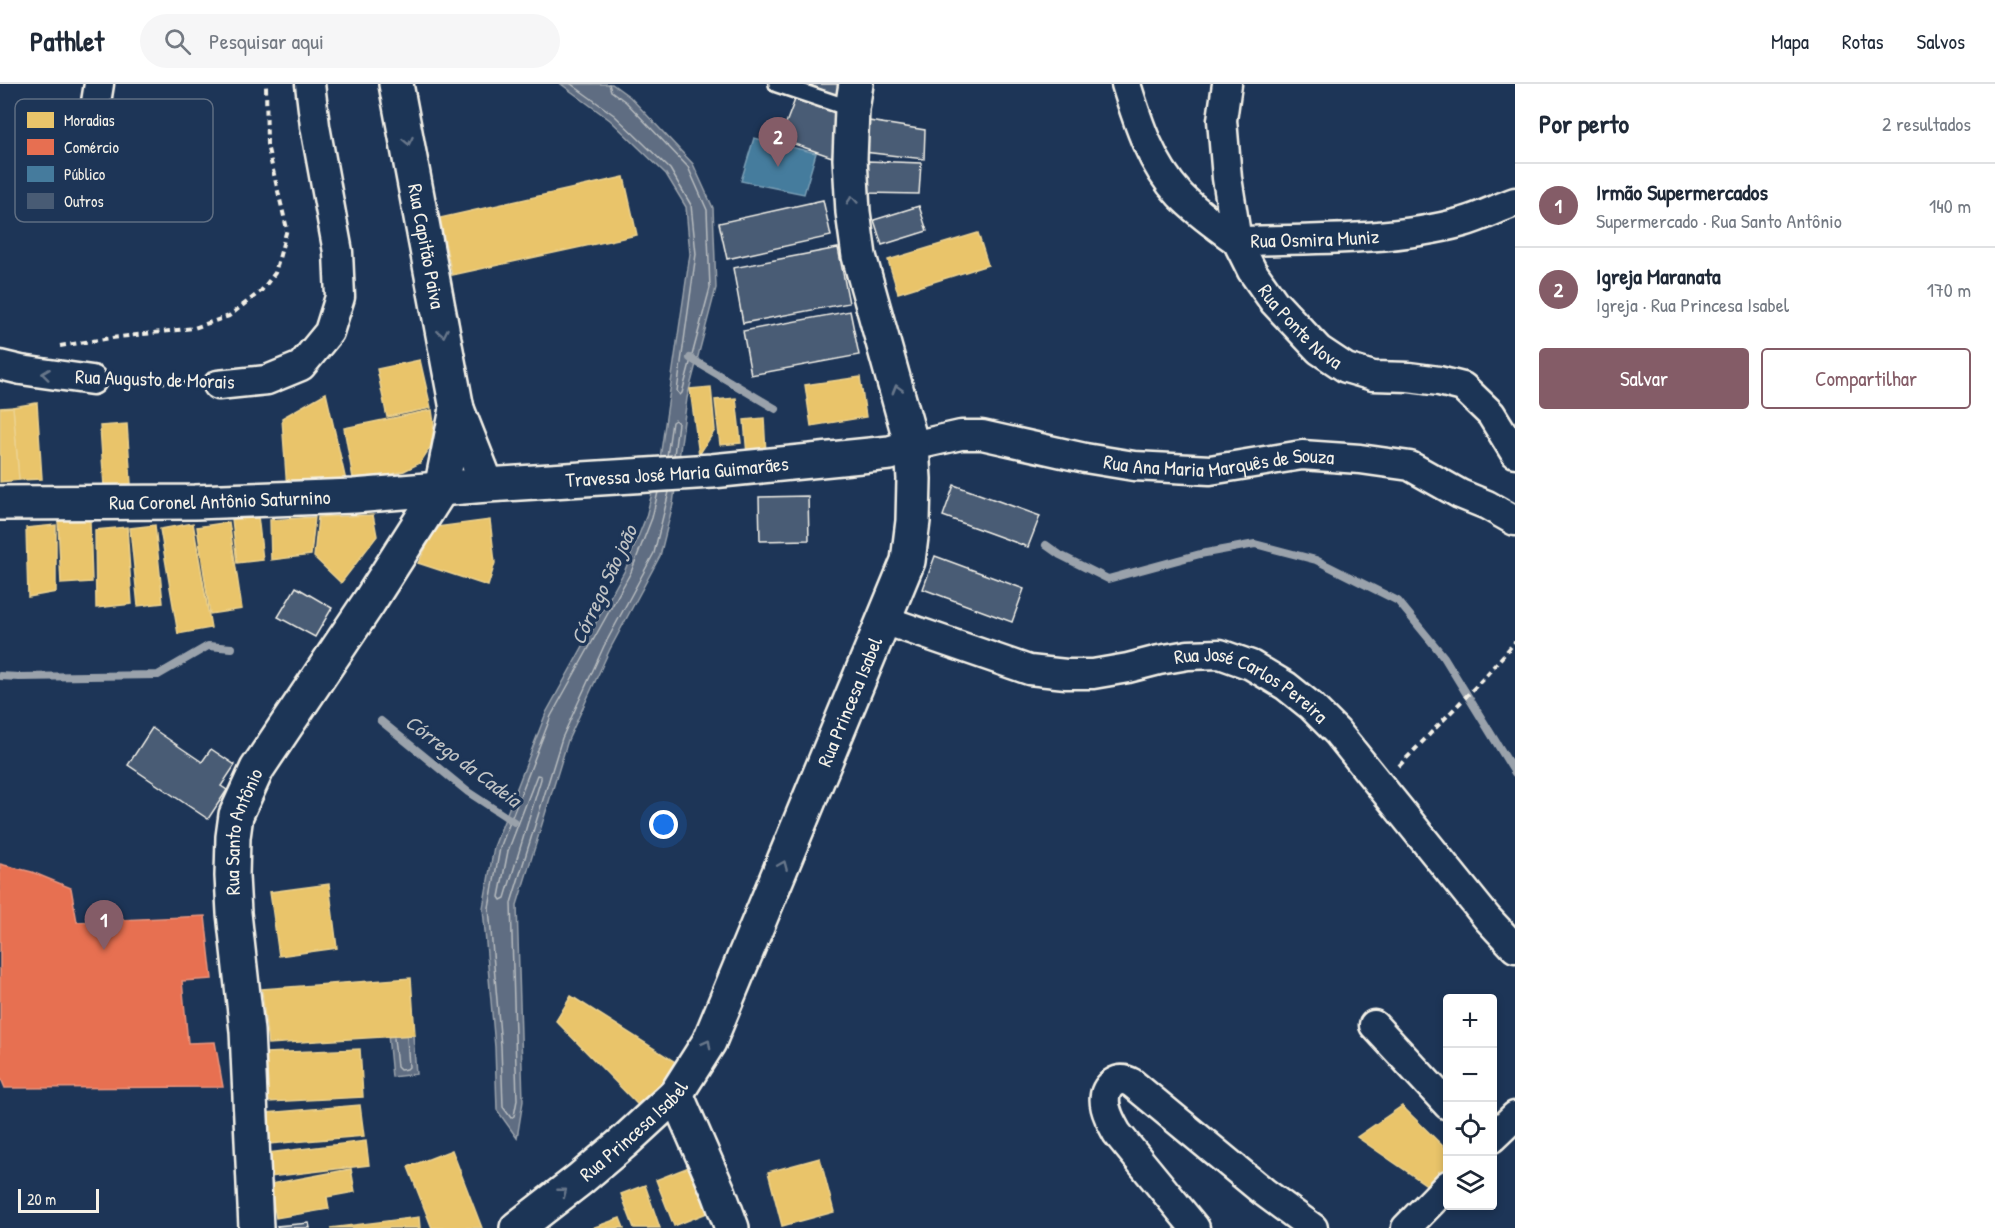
<!DOCTYPE html>
<html lang="pt">
<head>
<meta charset="utf-8">
<style>
  :root { --surface:#fff; --page:#f6f6f7; --text:#1f2937; --muted:#747a83; --line:#e0e1e3; --accent:#845c67 }
  body { margin:0; font-family:"Patrick Hand",sans-serif; background:var(--page); color:var(--text) }
  .controls { position:absolute; right:18px; bottom:18px; display:grid; overflow:hidden; border-radius:6px; box-shadow:0 3px 9px #0003 }
  .controls button { width:54px; height:54px; display:grid; place-items:center; padding:0; border:0; border-bottom:2px solid var(--line); background:var(--surface); color:var(--text); font:30px sans-serif }
  .scale { position:absolute; left:18px; bottom:15px; width:81px; box-sizing:border-box; padding-left:6px; border:3px solid #f4f1e8; border-top:0; font-size:16px; line-height:21px; white-space:nowrap; color:#f4f1e8; -webkit-text-stroke:4px #1d3557; paint-order:stroke }
  .you { position:absolute; left:664px; top:741px; width:21px; height:21px; margin:-15px; border:4px solid #fff; border-radius:50%; background:#1a73e8; box-shadow:0 0 0 9px #1a73e833 }
  .badge { display:grid; place-items:center; width:39px; height:39px; border-radius:50%; background:var(--accent); color:#fff; font-size:20px; font-weight:700 }
  .pin { position:absolute; translate:-50% -50px; filter:drop-shadow(0 2px 3px #0008) }
  .pin::after { content:''; position:absolute; top:32px; width:21px; height:18px; background:inherit; clip-path:polygon(0 0,100% 0,50% 100%) }
  .list { margin:0; padding:0; list-style:none }
  h2 { display:flex; justify-content:space-between; align-items:center; height:78px; margin:0; padding:0 24px; font-size:26px }
  h2 small { font-size:20px; font-weight:400; color:var(--muted) }
  .list li { display:grid; grid-template-columns:39px 1fr auto; gap:18px; align-items:center; box-sizing:border-box; height:84px; padding:0 24px; border-top:2px solid var(--line) }
  .list b { display:block; font-size:22px; white-space:nowrap }
  .list p { margin:0; font-size:20px; white-space:nowrap; color:var(--muted) }
  .list em { font-size:20px; font-style:normal; color:var(--muted) }
  .actions { display:flex; gap:12px; padding:18px 24px }
  .actions a { flex:1; padding:14px 0; border:2px solid var(--accent); border-radius:6px; text-align:center; font-size:21px; color:var(--accent) }
  .actions .main { background:var(--accent); color:#fff }
  .icon { flex:none; width:33px; height:33px; fill:none; stroke:currentColor; stroke-width:2; stroke-linecap:round; stroke-linejoin:round }
  .map { position:relative; flex:none; width:1515px; height:1144px; overflow:hidden }
  header { display:flex; align-items:center; gap:36px; box-sizing:border-box; height:84px; padding:0 30px; background:var(--surface); border-bottom:2px solid var(--line) }
  header strong { font-size:28px }
  nav { display:flex; gap:33px; margin-inline-start:auto; font-size:21px }
  .search { width:420px; height:54px; background:var(--page); display:flex; align-items:center; gap:15px; box-sizing:border-box; padding:0 21px; border-radius:33px; color:var(--muted); font-size:22px }
  main { display:flex }
  aside { flex:1; background:var(--surface) }
  .map>svg:first-child { display:block }
  .water { fill:#5e6d82; stroke:#9aa2ab; stroke-width:1.5 }
  .homes { fill:#e9c46a; stroke:#ecd290; stroke-width:1.5 }
  .shops { fill:#e76f51; stroke:#eb967e; stroke-width:1.5 }
  .public { fill:#457b9d; stroke:#7a9eb4; stroke-width:1.5 }
  .lines { fill:none; stroke-linecap:round; stroke-linejoin:round }
  .shore { stroke:#b8bcbf; stroke-width:1.5 }
  .stream { stroke:#9aa2ab; stroke-width:8 }
  .building { fill:#485b74; stroke:#f4f1e8; stroke-width:1.5 }
  .service-casing { stroke:#f4f1e8; stroke-width:20 }
  .minor-casing { stroke:#f4f1e8; stroke-width:33 }
  .tertiary-casing { stroke:#f4f1e8; stroke-width:38 }
  .secondary-casing { stroke:#f4f1e8; stroke-width:38 }
  .path { stroke:#f4f1e8; stroke-width:4; stroke-dasharray:6 4.5; stroke-linecap:butt }
  .service { stroke:#1d3557; stroke-width:15 }
  .minor { stroke:#1d3557; stroke-width:28 }
  .tertiary { stroke:#1d3557; stroke-width:33 }
  .secondary { stroke:#1d3557; stroke-width:33 }
  .oneway { stroke:#68778a }
  .labels { text-anchor:middle; stroke-width:6; stroke-linejoin:round; paint-order:stroke }
  .street-label { font-size:20px; fill:#f4f1e8; stroke:#1d3557 }
  .water-label { font-size:21px; font-style:italic; fill:#c0c3c4; stroke:#1d3557 }
  .key { fill:#1d3557; stroke:#5e6d82; stroke-width:1.5 }
  .key-label { font-size:16px; fill:#f4f1e8 }
</style>
</head>
<body>
<header>
<strong>Pathlet</strong>
<div class="search"><svg class="icon" aria-label="search" viewBox="0 0 24 24"><circle cx="10" cy="10" r="6"/><path d="M15 15l6 6"/></svg>Pesquisar aqui</div>
<nav><a>Mapa</a><a>Rotas</a><a>Salvos</a></nav>
</header>
<main>
<div class="map">
<svg width="1515" height="1144" viewBox="0 0 1515 1144">
  <rect width="100%" height="100%" fill="#1d3557"/>
  <filter id="ink" filterUnits="userSpaceOnUse"><feTurbulence type="fractalNoise" baseFrequency=".0167" numOctaves="2"/><feDisplacementMap in="SourceGraphic" scale="12" xChannelSelector="R" yChannelSelector="G"/><feConvolveMatrix kernelMatrix="1 2 1 2 8 2 1 2 1" color-interpolation-filters="sRGB"/></filter>
  <g filter="url(#ink)">
    <g class="water">
      <path d="M 561,0 L 612,0 L 630,13 L 693,80 L 713,124 L 716,204 L 687,314 L 673,420 L 660,472 L 610,565 L 568,656 L 517,821 L 523,1017 L 517,1054 L 497,1026 L 495,963 L 483,824 L 494,763 L 546,629 L 625,486 L 646,433 L 659,381 L 690,170 L 686,123 L 666,90 L 610,36 Z"/>
      <path d="M 412,938 L 416,990 L 392,993 L 387,940 Z"/>
    </g>
    <g class="homes">
      <path d="M 624,93 L 637,151 L 452,191 L 440,134 Z"/>
      <path d="M 978,149 L 988,181 L 898,209 L 888,176 Z"/>
      <path d="M 420,276 L 431,324 L 387,333 L 377,285 Z"/>
      <path d="M 860,293 L 866,333 L 811,342 L 805,301 Z"/>
      <path d="M 711,303 L 715,346 L 699,371 L 690,305 Z"/>
      <path d="M 326,309 L 346,397 L 287,406 L 282,334 Z"/>
      <path d="M 736,314 L 741,359 L 720,361 L 715,316 Z"/>
      <path d="M 37,319 L 42,395 L 19,396 L 13,323 Z"/>
      <path d="M 13,323 L 19,396 L 0,398 L 0,324 Z"/>
      <path d="M 432,326 L 434,340 L 431,362 L 420,379 L 404,387 L 389,391 L 353,394 L 344,344 Z"/>
      <path d="M 764,334 L 766,370 L 747,371 L 744,336 Z"/>
      <path d="M 127,340 L 131,400 L 104,402 L 100,342 Z"/>
      <path d="M 373,431 L 377,452 L 341,499 L 314,473 L 318,433 Z"/>
      <path d="M 258,432 L 263,476 L 237,479 L 232,435 Z"/>
      <path d="M 315,433 L 311,471 L 271,476 L 270,436 Z"/>
      <path d="M 90,436 L 92,498 L 61,500 L 58,437 Z"/>
      <path d="M 490,436 L 495,479 L 488,502 L 418,479 L 437,443 Z"/>
      <path d="M 229,438 L 242,525 L 210,530 L 197,443 Z"/>
      <path d="M 193,439 L 211,544 L 178,550 L 160,445 Z"/>
      <path d="M 56,441 L 56,508 L 28,513 L 26,444 Z"/>
      <path d="M 155,441 L 163,519 L 138,522 L 130,444 Z"/>
      <path d="M 127,443 L 132,520 L 96,524 L 95,446 Z"/>
      <path d="M 329,800 L 337,864 L 279,872 L 270,808 Z"/>
      <path d="M 411,894 L 415,951 L 268,960 L 262,905 Z"/>
      <path d="M 571,912 L 680,981 L 665,1008 L 640,1023 L 556,937 Z"/>
      <path d="M 360,965 L 363,1013 L 268,1018 L 265,969 Z"/>
      <path d="M 360,1021 L 364,1052 L 269,1060 L 266,1029 Z"/>
      <path d="M 1402,1022 L 1448,1067 L 1448,1091 L 1434,1106 L 1357,1053 Z"/>
      <path d="M 366,1057 L 369,1081 L 270,1093 L 268,1069 Z"/>
      <path d="M 452,1066 L 482,1144 L 432,1144 L 408,1083 Z"/>
      <path d="M 820,1074 L 834,1128 L 782,1142 L 768,1088 Z"/>
      <path d="M 694,1081 L 712,1127 L 674,1142 L 656,1096 Z"/>
      <path d="M 351,1085 L 355,1108 L 327,1113 L 329,1125 L 276,1134 L 270,1100 Z"/>
      <path d="M 645,1101 L 660,1144 L 634,1144 L 621,1110 Z"/>
      <path d="M 419,1133 L 420,1144 L 330,1144 Z"/>
      <path d="M 620,1134 L 624,1144 L 592,1144 Z"/>
    </g>
    <path class="shops" d="M 0,780 L 32,788 L 71,804 L 77,838 L 205,832 L 212,895 L 182,897 L 188,959 L 215,958 L 223,1003 L 5,1004 L 0,992 Z"/>
    <path class="public" d="M 754,54 L 816,69 L 804,110 L 741,97 Z"/>
    <g class="lines">
      <g class="shore">
        <path d="M 571,0 L 614,31 L 670,85 L 691,121 L 696,170 L 677,307 L 680,311 L 682,309 L 710,204 L 707,126 L 688,83 L 626,18 L 611,7 L 609,0"/>
        <path d="M 667,372 L 672,338 L 675,336 L 678,339 L 674,371"/>
        <path d="M 658,408 L 652,434 L 631,488 L 551,632 L 500,764 L 489,824 L 501,962 L 503,1023 L 511,1034 L 514,1032 L 517,1016 L 511,819 L 562,654 L 604,562 L 654,469 L 669,408"/>
        <path d="M 537,691 L 541,692 L 541,695 L 505,814 L 501,816 L 499,813 L 508,767 Z"/>
        <path d="M 394,954 L 397,983 L 400,986 L 407,985 L 409,983 L 407,953"/>
      </g>
      <g class="stream">
        <path d="M 690,274 L 776,325"/>
        <path d="M 1046,461 L 1060,471 L 1108,495 L 1200,470 L 1255,460 L 1316,476 L 1398,517 L 1444,573 L 1515,689"/>
        <path d="M 0,592 L 19,593 L 158,591 L 208,562 L 232,564"/>
        <path d="M 381,637 L 468,708 L 514,738"/>
      </g>
    </g>
    <g class="building">
      <path d="M 807,0 L 848,0 L 843,14 Z"/>
      <path d="M 796,13 L 841,30 L 832,73 L 780,55 Z"/>
      <path d="M 869,37 L 925,46 L 924,75 L 864,68 Z"/>
      <path d="M 867,77 L 921,79 L 919,110 L 866,109 Z"/>
      <path d="M 823,116 L 831,152 L 727,175 L 719,139 Z"/>
      <path d="M 919,122 L 927,147 L 882,161 L 874,136 Z"/>
      <path d="M 838,164 L 849,219 L 743,239 L 733,184 Z"/>
      <path d="M 850,227 L 859,271 L 751,291 L 743,247 Z"/>
      <path d="M 954,401 L 1040,432 L 1028,463 L 943,432 Z"/>
      <path d="M 808,412 L 809,456 L 760,457 L 759,413 Z"/>
      <path d="M 935,472 L 1024,505 L 1012,538 L 923,505 Z"/>
      <path d="M 296,503 L 332,524 L 315,553 L 278,533 Z"/>
      <path d="M 152,644 L 202,678 L 211,665 L 235,681 L 221,702 L 227,706 L 208,735 L 128,681 Z"/>
      <path d="M 309,1139 L 310,1144 L 278,1144 L 277,1142 Z"/>
    </g>
    <g class="lines">
      <defs>
        <path id="service" d="M 777,0 L 852,25"/>
        <g id="minor">
          <path id="s1" d="M 1126,0 C 1138,39 1151,80 1180,111 C 1196,128 1218,143 1237,157 C 1309,155 1394,157 1463,138 C 1481,133 1498,124 1515,118"/>
          <path id="s2" d="M 1227,0 L 1222,36 L 1227,94 L 1237,157 L 1252,187 L 1274,218 L 1319,266 L 1346,284 L 1373,292 L 1409,293 L 1439,297 L 1463,303 L 1491,330 L 1515,369"/>
          <path d="M 87,73 L 99,0"/>
          <path d="M 0,281 L 21,286 L 92,296"/>
          <path d="M 218,301 L 267,296 L 301,282 L 329,248 L 340,213 L 338,168 L 315,42 L 310,0"/>
          <path id="s3" d="M 912,362 L 961,351 L 982,351 L 1085,374 L 1134,382 L 1210,386 L 1302,371 L 1360,375 L 1410,382 L 1460,410 L 1487,421 L 1515,437"/>
          <path id="s4" d="M 884,536 L 1029,586 L 1066,590 L 1093,590 L 1128,584 L 1159,576 L 1188,571 L 1220,570 L 1251,581 L 1286,602 L 1311,622 L 1337,648 L 1487,834 L 1515,864"/>
          <path d="M 1374,941 L 1448,1021"/>
          <path d="M 1492,1054 L 1515,1032"/>
          <path d="M 1195,1144 L 1117,1049 C 1109,1035 1096,1012 1113,999 C 1119,995 1125,995 1132,999 L 1264,1108 L 1313,1144"/>
          <path d="M 1406,1144 L 1448,1101"/>
        </g>
        <g id="tertiary">
          <path id="s5" d="M 0,419 L 195,418 L 354,412 L 487,401 L 712,387 L 890,369 L 912,362"/>
          <path d="M 676,1010 L 719,1109 L 732,1144"/>
        </g>
        <g id="secondary">
          <path id="s6" d="M 396,0 L 457,325 L 487,401"/>
          <path id="s7" d="M 256,1144 L 247,947 L 234,829 L 232,792 L 233,753 L 236,731 L 257,685 L 369,518 L 441,405 L 457,325"/>
          <path id="s8" d="M 517,1144 L 579,1096 L 624,1058 L 676,1010 L 709,958 L 908,477 L 913,437 L 914,395 L 912,362 L 859,172 L 853,128 L 850,75 L 852,25 L 856,0"/>
        </g>
      </defs>
      <use href="#service" class="service-casing"/>
      <use href="#minor" class="minor-casing"/>
      <use href="#tertiary" class="tertiary-casing"/>
      <use href="#secondary" class="secondary-casing"/>
      <g class="path">
        <path d="M 60,262 L 111,254 L 194,244 L 229,232 L 261,207 L 275,189 L 287,145 L 267,61 L 266,0"/>
        <path d="M 117,297 L 190,299"/>
        <path d="M 1399,682 L 1482,596 L 1515,558"/>
      </g>
      <use href="#service" class="service"/>
      <use href="#minor" class="minor"/>
      <use href="#tertiary" class="tertiary"/>
      <use href="#secondary" class="secondary"/>
    </g>
    <defs><path id="oneway-chevron" d="M-2-3.5L2.5 0L-2 3.5" fill="none" stroke-width="1.6" stroke-linecap="round" stroke-linejoin="round" transform="scale(1.5)"/></defs>
    <g class="oneway">
      <use href="#oneway-chevron" transform="translate(408 57) rotate(79)"/>
      <use href="#oneway-chevron" transform="translate(852 116) rotate(-94)"/>
      <use href="#oneway-chevron" transform="translate(443 249) rotate(79)"/>
      <use href="#oneway-chevron" transform="translate(46 290) rotate(-173)"/>
      <use href="#oneway-chevron" transform="translate(897 305) rotate(-106)"/>
      <use href="#oneway-chevron" transform="translate(783 781) rotate(-67)"/>
      <use href="#oneway-chevron" transform="translate(707 960) rotate(-61)"/>
      <use href="#oneway-chevron" transform="translate(563 1108) rotate(-38)"/>
    </g>
  </g>
  <g class="labels">
    <g class="street-label">
      <text dy="7" stroke="none"><textPath href="#s1" startOffset="276">Rua Osmira Muniz</textPath></text>
      <text dy="7" stroke="none"><textPath href="#s6" startOffset="165">Rua Capitão Paiva</textPath></text>
      <text dy="7" stroke="none"><textPath href="#s2" startOffset="266">Rua Ponte Nova</textPath></text>
      <text transform="translate(155 295) rotate(2)" y="7">Rua Augusto de Morais</text>
      <text dy="7" stroke="none"><textPath href="#s3" startOffset="312">Rua Ana Maria Marquês de Souza</textPath></text>
      <text dy="7" stroke="none"><textPath href="#s5" startOffset="678">Travessa José Maria Guimarães</textPath></text>
      <text dy="7" stroke="none"><textPath href="#s5" startOffset="220">Rua Coronel Antônio Saturnino</textPath></text>
      <text dy="7" stroke="none"><textPath href="#s4" startOffset="386">Rua José Carlos Pereira</textPath></text>
      <text dy="7" stroke="none"><textPath href="#s8" startOffset="638">Rua Princesa Isabel</textPath></text>
      <text dy="7" stroke="none"><textPath href="#s7" startOffset="399">Rua Santo Antônio</textPath></text>
      <text dy="7" stroke="none"><textPath href="#s8" startOffset="152">Rua Princesa Isabel</textPath></text>
    </g>
    <g class="water-label">
      <text transform="translate(604 501) rotate(-65)" y="7">Córrego São joão</text>
      <text transform="translate(463 677) rotate(37)" y="7">Córrego da Cadeia</text>
    </g>
  </g>
  <rect x="15" y="15" width="198" height="123" rx="9" class="key"/>
  <rect x="27" y="28" width="27" height="16" fill="#e9c46a"/>
  <rect x="27" y="55" width="27" height="16" fill="#e76f51"/>
  <rect x="27" y="82" width="27" height="16" fill="#457b9d"/>
  <rect x="27" y="109" width="27" height="16" fill="#485b74"/>
  <g class="key-label">
    <text x="64" y="42">Moradias</text>
    <text x="64" y="69">Comércio</text>
    <text x="64" y="96">Público</text>
    <text x="64" y="123">Outros</text>
  </g>
</svg>
<div class="controls">
<button>+</button>
<button>−</button>
<button><svg class="icon" aria-label="locate" viewBox="0 0 24 24"><circle cx="12" cy="12" r="6"/><path d="M12 2v4M12 18v4M2 12h4M18 12h4"/></svg></button>
<button><svg class="icon" aria-label="layers" viewBox="0 0 24 24"><path d="M12 4l9 5-9 5-9-5zM3 14l9 5 9-5"/></svg></button>
</div>
<div class="scale">20 m</div>
<div class="you"></div>
<div class="pin badge" style="left:104px;top:866px">1</div>
<div class="pin badge" style="left:778px;top:83px">2</div>
</div>
<aside>
<h2>Por perto<small>2 resultados</small></h2>
<ul class="list">
<li><span class="badge">1</span><div><b>Irmão Supermercados</b><p>Supermercado · Rua Santo Antônio</p></div><em>140 m</em></li>
<li><span class="badge">2</span><div><b>Igreja Maranata</b><p>Igreja · Rua Princesa Isabel</p></div><em>170 m</em></li>
</ul>
<div class="actions"><a class="main">Salvar</a><a>Compartilhar</a></div>
</aside>
</main>
</body>
</html>
